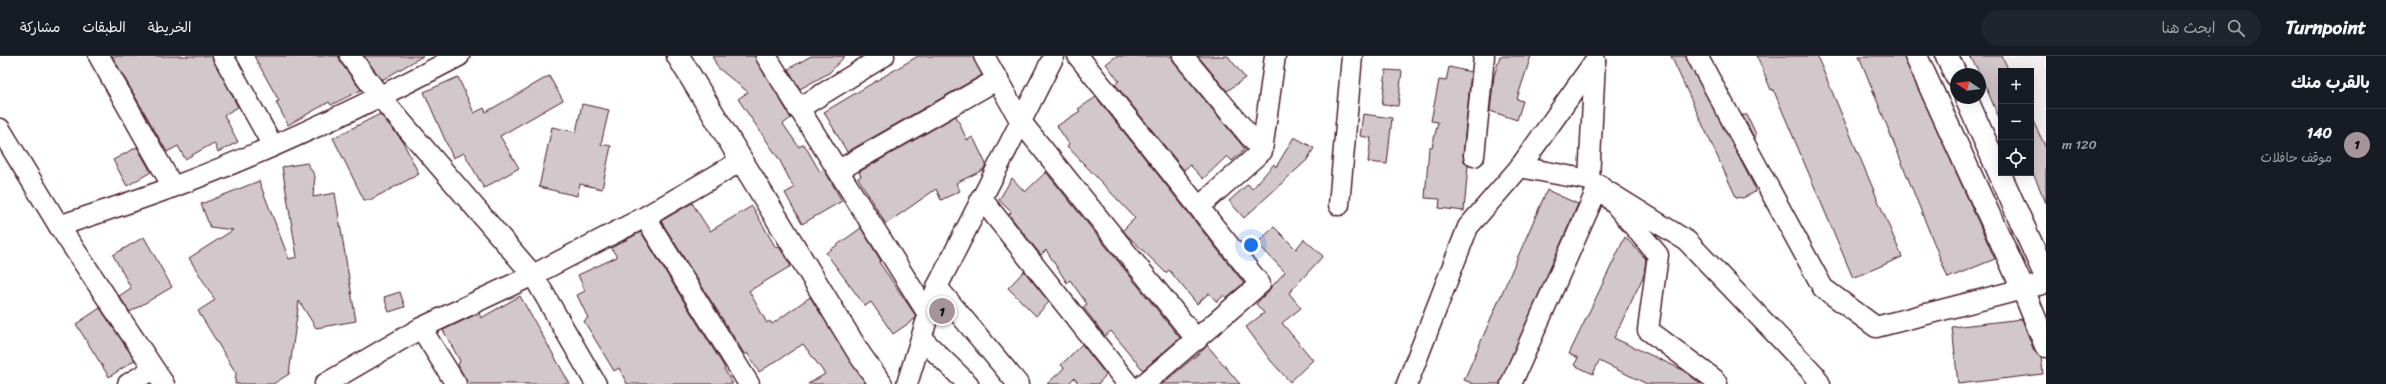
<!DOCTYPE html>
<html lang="ar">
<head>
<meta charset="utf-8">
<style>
  :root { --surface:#171b24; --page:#20242c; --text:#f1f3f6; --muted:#9ea1a6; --line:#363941; --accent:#a6949b }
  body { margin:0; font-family:Sriracha,"Playpen Sans Arabic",sans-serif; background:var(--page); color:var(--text); direction:rtl }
  .controls { position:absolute; right:12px; top:12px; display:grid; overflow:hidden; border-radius:0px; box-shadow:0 4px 16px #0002 }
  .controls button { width:36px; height:36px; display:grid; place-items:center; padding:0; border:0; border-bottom:1px solid var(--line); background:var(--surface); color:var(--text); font:20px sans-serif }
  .compass { position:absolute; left:1950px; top:12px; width:36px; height:36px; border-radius:50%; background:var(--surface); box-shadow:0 4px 16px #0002; rotate:283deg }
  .you { position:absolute; left:1251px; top:189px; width:14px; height:14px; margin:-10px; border:3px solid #fff; border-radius:50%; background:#1a73e8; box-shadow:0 0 0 6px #1a73e833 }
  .badge { display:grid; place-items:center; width:26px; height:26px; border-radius:50%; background:var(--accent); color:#111; font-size:13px; font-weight:700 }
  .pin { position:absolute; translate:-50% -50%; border:2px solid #fff; box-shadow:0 1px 4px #0006 }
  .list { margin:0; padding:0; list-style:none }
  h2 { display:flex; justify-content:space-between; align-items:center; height:52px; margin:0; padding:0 16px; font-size:17px }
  h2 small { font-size:13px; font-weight:400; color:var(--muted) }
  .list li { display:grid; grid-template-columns:26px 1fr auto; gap:12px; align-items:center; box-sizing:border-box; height:72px; padding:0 16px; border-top:1px solid var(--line) }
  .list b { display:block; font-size:15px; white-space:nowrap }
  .list p { margin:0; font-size:13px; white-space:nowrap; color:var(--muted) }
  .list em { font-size:13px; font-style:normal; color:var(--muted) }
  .icon { flex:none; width:22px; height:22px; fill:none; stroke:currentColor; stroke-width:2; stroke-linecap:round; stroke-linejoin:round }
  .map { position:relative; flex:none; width:2046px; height:328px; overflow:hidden; direction:ltr }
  header { display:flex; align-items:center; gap:24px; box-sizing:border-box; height:56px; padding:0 20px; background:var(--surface); border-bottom:1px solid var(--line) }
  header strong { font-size:19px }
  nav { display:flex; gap:22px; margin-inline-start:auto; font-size:14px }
  .search { width:280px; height:36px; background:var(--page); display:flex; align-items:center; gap:10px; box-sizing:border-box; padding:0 14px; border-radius:22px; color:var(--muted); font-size:15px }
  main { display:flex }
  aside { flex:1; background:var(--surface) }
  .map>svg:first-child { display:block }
  .built { fill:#f2eeef }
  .building { fill:#d2c7cb; stroke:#4a1f2b }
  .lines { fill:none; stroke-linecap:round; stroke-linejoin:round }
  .minor-casing { stroke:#4a1f2b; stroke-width:23 }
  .tertiary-casing { stroke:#4a1f2b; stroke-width:25 }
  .minor { stroke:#fff; stroke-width:20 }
  .tertiary { stroke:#fff; stroke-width:22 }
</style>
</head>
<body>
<header>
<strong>Turnpoint</strong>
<div class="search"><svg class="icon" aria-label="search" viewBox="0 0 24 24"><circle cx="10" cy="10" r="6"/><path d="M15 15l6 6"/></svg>ابحث هنا</div>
<nav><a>الخريطة</a><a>الطبقات</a><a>مشاركة</a></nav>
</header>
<main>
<aside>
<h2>بالقرب منك<small></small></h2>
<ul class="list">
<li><span class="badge">1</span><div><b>140</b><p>موقف حافلات</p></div><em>120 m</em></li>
</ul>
</aside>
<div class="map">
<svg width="2046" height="328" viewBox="0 0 2046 328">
  <rect width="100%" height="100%" fill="#fff"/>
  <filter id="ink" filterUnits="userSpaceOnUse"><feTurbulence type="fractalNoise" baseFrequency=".025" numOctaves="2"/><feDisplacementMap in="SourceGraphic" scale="8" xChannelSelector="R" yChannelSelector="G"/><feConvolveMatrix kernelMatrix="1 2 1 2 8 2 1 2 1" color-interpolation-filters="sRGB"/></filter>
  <g filter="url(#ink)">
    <path class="built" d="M 1970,0 L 2046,0 L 2046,147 L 2031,113 L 2031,15 L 2001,15 L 2001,66 L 1980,18 Z"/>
    <g class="building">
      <path d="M 112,0 L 212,0 L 238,51 L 224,59 L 238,86 L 218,96 L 214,87 L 185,103 L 178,90 L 167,96 Z"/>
      <path d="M 254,0 L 339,0 L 341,7 L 361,34 L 331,49 L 329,46 L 288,69 L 276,46 L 279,45 Z"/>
      <path d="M 364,0 L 423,0 L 382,24 Z"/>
      <path d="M 712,0 L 755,0 L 791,62 L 783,68 L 799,91 L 804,88 L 820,116 L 824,113 L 842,145 L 802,168 L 785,137 L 794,132 L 779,103 L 738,43 L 748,36 L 718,12 Z"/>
      <path d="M 811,0 L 845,0 L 829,17 L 800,33 L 788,13 Z"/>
      <path d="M 918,0 L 973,0 L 982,19 L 847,96 L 824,56 Z"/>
      <path d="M 1116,0 L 1172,0 L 1174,7 L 1245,93 L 1232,105 L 1227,100 L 1203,123 L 1190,109 L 1184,114 L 1115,28 L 1119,25 L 1106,8 Z"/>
      <path d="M 1198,0 L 1228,0 L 1245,22 L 1227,35 Z"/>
      <path d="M 1500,0 L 1531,0 L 1517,43 L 1523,45 L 1517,64 L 1490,55 L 1494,20 Z"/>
      <path d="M 1671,0 L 1686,0 L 1755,132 L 1755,136 L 1743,142 L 1736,141 Z"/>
      <path d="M 1757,0 L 1817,0 L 1902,201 L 1853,222 L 1773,33 L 1771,34 Z"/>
      <path d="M 1859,0 L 1904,0 L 1995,203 L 1948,222 Z"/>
      <path d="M 1970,0 L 2002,0 L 2009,15 L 2001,15 L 2001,66 L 1980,18 Z"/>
      <path d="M 1449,11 L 1471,16 L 1463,99 L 1464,105 L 1468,110 L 1464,155 L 1439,152 L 1440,143 L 1425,142 L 1429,91 L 1432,91 L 1438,66 L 1431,65 L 1439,24 L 1446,25 Z"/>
      <path d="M 1386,14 L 1402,15 L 1398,50 L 1382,49 Z"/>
      <path d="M 549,20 L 563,44 L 500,80 L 519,112 L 484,132 L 464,97 L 453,102 L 424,36 L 458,21 L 474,57 L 484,52 L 486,56 Z"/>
      <path d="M 1096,41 L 1244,227 L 1226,242 L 1224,239 L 1217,246 L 1209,237 L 1197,248 L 1169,214 L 1166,217 L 1126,178 L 1123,174 L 1135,162 L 1067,90 L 1069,88 L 1057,70 L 1080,55 L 1078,53 Z"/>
      <path d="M 582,48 L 609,54 L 601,88 L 611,90 L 602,133 L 580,128 L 577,140 L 539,131 L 552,71 L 576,76 Z"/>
      <path d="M 380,58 L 402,84 L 419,118 L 370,144 L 364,144 L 333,82 Z"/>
      <path d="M 1363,58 L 1392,62 L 1387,108 L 1368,106 L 1371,82 L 1360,80 Z"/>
      <path d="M 1742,59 L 1747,59 L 1756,78 L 1755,83 Z"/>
      <path d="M 956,60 L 967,84 L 973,81 L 986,108 L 983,114 L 956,127 L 960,135 L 941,144 L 936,133 L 886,168 L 858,122 L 861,120 L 859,116 Z"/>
      <path d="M 2031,61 L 2046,92 L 2046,147 L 2031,113 Z"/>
      <path d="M 1294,81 L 1314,92 L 1307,104 L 1244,162 L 1229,145 L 1248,128 L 1252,133 L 1274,108 L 1276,111 Z"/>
      <path d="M 137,91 L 151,116 L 127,130 L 113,104 Z"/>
      <path d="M 307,107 L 315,120 L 313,141 L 335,137 L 356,265 L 316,272 L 299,245 L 289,318 L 273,328 L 235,328 L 236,317 L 198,255 L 215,244 L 189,202 L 233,174 L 210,171 L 201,148 L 259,125 L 289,203 L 297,201 L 282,111 Z"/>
      <path d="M 1046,116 L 1180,282 L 1143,314 L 1111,275 L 1105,280 L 1083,251 L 1087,248 L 1070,224 L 1067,227 L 1046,194 L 1041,199 L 1009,159 L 1011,156 L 999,144 L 1012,122 L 1025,136 Z"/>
      <path d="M 1547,134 L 1578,148 L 1500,328 L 1474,328 L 1464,324 Z"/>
      <path d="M 692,147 L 710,175 L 752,150 L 776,192 L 779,191 L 791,210 L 749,235 L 767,267 L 770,265 L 772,268 L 810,241 L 866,328 L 808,328 L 825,318 L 803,288 L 759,316 L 747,297 L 745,299 L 661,165 Z"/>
      <path d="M 1274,171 L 1296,193 L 1304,183 L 1323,200 L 1289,237 L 1301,252 L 1282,267 L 1313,304 L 1290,326 L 1271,305 L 1246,271 L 1264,257 L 1256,248 L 1285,216 L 1257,187 Z"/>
      <path d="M 861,172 L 881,205 L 879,206 L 916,260 L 915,263 L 893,278 L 871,246 L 865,250 L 826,197 Z"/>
      <path d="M 641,176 L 725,312 L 724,313 L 733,328 L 627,328 L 619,312 L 614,315 L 584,265 L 588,262 L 577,239 L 585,235 L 578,219 L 617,201 L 611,192 Z"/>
      <path d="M 144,181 L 172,231 L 130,256 L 119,240 L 131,232 L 113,199 Z"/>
      <path d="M 1625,181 L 1646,203 L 1644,219 L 1614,282 L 1683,314 L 1701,328 L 1647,328 L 1599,305 L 1593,318 L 1574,309 L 1578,302 L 1569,298 Z"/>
      <path d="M 1024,215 L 1049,246 L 1036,260 L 1008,232 Z"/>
      <path d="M 400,236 L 405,251 L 389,256 L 384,241 Z"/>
      <path d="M 520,240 L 570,328 L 468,328 L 458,309 L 460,305 L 443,274 L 479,257 L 481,262 Z"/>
      <path d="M 100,252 L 135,304 L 109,321 L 76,268 Z"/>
      <path d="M 2022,263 L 2034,295 L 2041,301 L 2043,318 L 1958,328 L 1952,271 Z"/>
      <path d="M 1082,288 L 1106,319 L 1098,328 L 1079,328 L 1074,322 L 1068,328 L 1047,328 L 1064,312 L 1061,309 Z"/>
      <path d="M 1207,289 L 1240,328 L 1162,328 L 1204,293 Z"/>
    </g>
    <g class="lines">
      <defs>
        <g id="minor">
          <path d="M 99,0 L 173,131"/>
          <path d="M 223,0 L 273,90"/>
          <path d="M 350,0 L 381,42 L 533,219 L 596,328"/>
          <path d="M 766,0 L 928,258"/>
          <path d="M 984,0 L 1021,66 L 1197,284"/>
          <path d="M 1078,0 L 1260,228 L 1144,328"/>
          <path d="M 1183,0 L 1262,95"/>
          <path d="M 1697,0 L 1823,232 L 1876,271 L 2046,227"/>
          <path d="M 798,53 L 884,0"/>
          <path d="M 0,73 L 59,170 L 164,328"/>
          <path d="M 1474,100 L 1484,0"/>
          <path d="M 1520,111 L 1589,124 L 1687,185 L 1814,318 L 1820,328"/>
          <path d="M 839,114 L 998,23"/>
          <path d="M 1589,124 L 1595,5"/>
          <path d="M 981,142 L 1128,328"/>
          <path d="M 1339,149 L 1352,0"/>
          <path d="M 1200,150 L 1262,95 L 1275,0"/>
          <path d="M 645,161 L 749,328"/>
          <path d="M 59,170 C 97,157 136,145 173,131 C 272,94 366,49 459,0"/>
          <path d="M 937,231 L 1018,328"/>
          <path d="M 421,272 L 456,328"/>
          <path d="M 922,283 L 968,328"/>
          <path d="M 128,328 L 153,313"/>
          <path d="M 325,328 L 421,272 L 533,219 L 645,161 L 741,105"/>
          <path d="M 907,328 L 937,231 L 1054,0"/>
          <path d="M 1407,328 L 1468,171 L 1520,111 L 1595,5"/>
          <path d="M 1511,328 L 1599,129 L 1658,199 L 1648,274 L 1714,323 L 1717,328"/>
        </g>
        <g id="tertiary">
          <path d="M 678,0 L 860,299 L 881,328"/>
          <path d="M 1916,0 L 2023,233 L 2046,290"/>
          <path d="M 1947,0 L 1956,20"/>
          <path d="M 1966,42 L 2046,221"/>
        </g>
      </defs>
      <use href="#minor" class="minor-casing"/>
      <use href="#tertiary" class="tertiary-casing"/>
      <use href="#minor" class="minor"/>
      <use href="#tertiary" class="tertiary"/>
    </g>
  </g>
</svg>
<div class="controls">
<button>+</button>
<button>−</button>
<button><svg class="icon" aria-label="locate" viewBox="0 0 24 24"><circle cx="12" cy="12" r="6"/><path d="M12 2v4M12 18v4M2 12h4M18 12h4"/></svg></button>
</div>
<svg class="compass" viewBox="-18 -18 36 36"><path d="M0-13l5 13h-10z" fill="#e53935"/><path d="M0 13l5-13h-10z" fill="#9ea1a6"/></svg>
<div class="you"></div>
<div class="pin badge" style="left:942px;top:255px">1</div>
</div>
</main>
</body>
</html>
